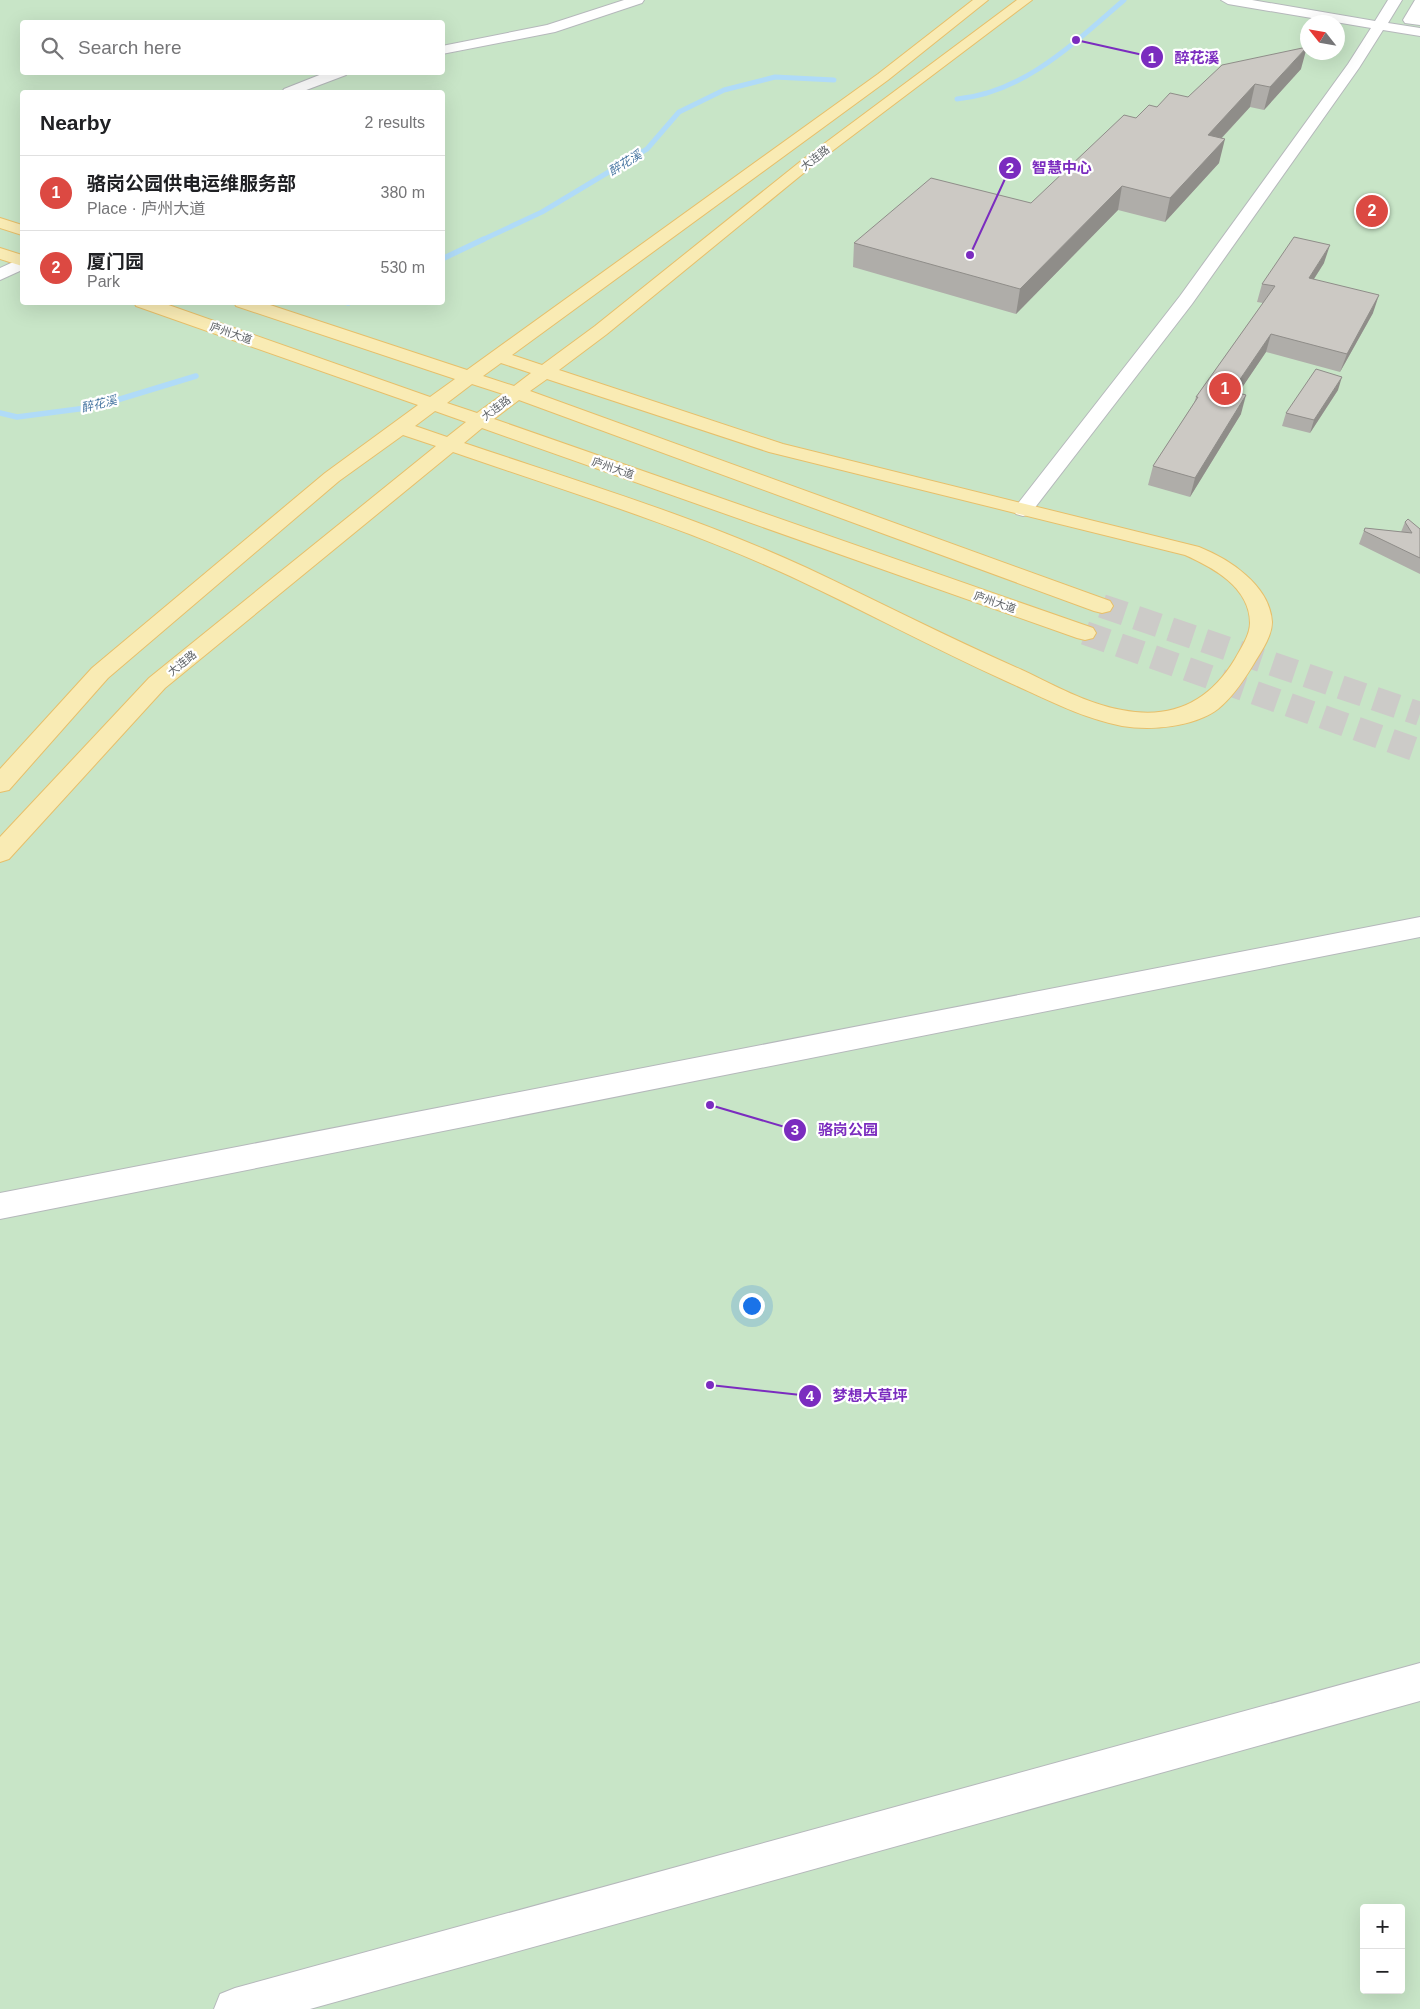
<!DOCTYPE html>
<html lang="en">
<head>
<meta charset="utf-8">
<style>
  :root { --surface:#fff; --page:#f6f6f6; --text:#202124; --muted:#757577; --line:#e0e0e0; --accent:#dc4942 }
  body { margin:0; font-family:Arial,"Noto Sans SC",sans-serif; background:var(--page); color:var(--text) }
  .controls { position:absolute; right:15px; bottom:15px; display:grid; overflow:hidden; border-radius:5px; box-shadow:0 5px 20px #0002 }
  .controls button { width:45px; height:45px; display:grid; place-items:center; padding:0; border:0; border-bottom:1px solid var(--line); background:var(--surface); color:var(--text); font:25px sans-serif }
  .compass { position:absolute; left:1300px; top:15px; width:45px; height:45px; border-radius:50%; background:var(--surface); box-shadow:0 5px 20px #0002; rotate:301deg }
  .you { position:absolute; left:751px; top:1305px; width:18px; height:18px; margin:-12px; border:4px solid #fff; border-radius:50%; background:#1a73e8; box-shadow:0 0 0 8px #1a73e833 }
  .badge { display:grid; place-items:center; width:32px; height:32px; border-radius:50%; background:var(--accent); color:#fff; font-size:16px; font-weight:700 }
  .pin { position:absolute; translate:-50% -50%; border:2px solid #fff; box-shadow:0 1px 5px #0006 }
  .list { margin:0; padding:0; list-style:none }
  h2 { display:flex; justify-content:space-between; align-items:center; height:65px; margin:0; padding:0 20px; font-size:21px }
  h2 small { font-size:16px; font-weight:400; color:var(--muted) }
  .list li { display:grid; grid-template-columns:32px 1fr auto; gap:15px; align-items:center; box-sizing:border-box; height:75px; padding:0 20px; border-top:1px solid var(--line) }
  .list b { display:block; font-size:19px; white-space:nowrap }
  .list p { margin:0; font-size:16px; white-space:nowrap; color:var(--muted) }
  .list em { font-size:16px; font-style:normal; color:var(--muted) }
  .icon { flex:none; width:28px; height:28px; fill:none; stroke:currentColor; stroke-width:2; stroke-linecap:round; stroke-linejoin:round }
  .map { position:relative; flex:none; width:1420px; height:2009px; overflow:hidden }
  .search { position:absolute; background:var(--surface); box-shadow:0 5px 20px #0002; left:20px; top:20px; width:425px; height:55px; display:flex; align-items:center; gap:12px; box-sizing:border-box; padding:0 18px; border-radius:5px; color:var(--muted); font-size:19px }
  .panel { position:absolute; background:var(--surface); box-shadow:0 5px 20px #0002; left:20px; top:90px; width:425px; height:215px; border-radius:5px }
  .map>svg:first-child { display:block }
  .green { fill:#c8e5c7; fill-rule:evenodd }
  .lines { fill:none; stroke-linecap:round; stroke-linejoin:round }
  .stream-far1 { stroke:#b0dbf8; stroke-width:5 }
  .stream { stroke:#b0dbf8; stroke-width:5.5 }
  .major-tunnel { stroke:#cccbc8; stroke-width:24; stroke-dasharray:24 12; stroke-linecap:butt }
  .minor-casing { stroke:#b5b8bb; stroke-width:2 }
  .major-casing { stroke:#e7bf6a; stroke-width:2 }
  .minor { fill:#fff; fill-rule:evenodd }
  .major { fill:#f9ebb4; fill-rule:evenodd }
  .wall { fill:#afada9 }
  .shaded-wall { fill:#8f8d89 }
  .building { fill:#ccc9c4; stroke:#8f8d89 }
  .labels { text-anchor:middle; stroke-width:4.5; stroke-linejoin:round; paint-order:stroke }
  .far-street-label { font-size:11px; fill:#5f6367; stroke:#fff }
  .far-water-label { font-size:12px; font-style:italic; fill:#4977a2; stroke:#fff }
  .leader { fill:none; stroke:#7b2cbf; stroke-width:2 }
  .callout-dot { fill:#7b2cbf; stroke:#fff; stroke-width:2 }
  .mark-label { font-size:15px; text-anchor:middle; font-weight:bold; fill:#fff }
  .callout-label { font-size:15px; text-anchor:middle; font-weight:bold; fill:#7b2cbf; stroke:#fff; stroke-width:4.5; stroke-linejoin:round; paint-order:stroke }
</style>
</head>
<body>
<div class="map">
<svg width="1420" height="2009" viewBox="0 0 1420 2009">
  <rect width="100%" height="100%" fill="#f0eee8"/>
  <path class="green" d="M 0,0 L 1420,0 L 1420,2009 L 0,2009 ZM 22,22 L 442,22 L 442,72 L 22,72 ZM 1308,22 L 1338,22 L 1338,52 L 1308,52 ZM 22,92 L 442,92 L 442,302 L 22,302 ZM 1364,1908 L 1401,1908 L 1401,1990 L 1364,1990 Z"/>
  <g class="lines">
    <g class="stream-far1">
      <path d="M 957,99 C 1024,93 1075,42 1124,0"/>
      <path d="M 482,240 L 542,212 L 647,149 L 679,112 L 724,90 L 775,77 L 834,80"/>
    </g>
    <g class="stream">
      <path d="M 442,259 L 484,239"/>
      <path d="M 348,303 L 350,302"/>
      <path d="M 0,413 L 17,417 L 94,407 L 196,376"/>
    </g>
    <g class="major-tunnel">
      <path d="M 1102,606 L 1420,714"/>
      <path d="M 1085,633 L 1420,751"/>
    </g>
    <defs>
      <g id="minor">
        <path d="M 624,0 L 644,0 L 642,3 L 555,32 L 442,54 L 442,46 L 547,25 Z"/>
        <path d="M 1221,0 L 1252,0 L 1375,21 L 1388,0 L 1402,0 L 1388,23 L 1420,28 L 1420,36 L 1383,30 L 1359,68 L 1192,304 L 1030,514 L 1023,516 L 1016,514 L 1013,510 L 1016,506 L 1180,296 L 1348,64 L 1371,28 L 1228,4 Z"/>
        <path d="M 1415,0 L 1420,0 L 1420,25 L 1405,23 L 1403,20 Z"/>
        <path d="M 327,72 L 348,72 L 346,75 L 301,92 L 282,92 L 284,89 Z"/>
        <path d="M 22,258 L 22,270 L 0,280 L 0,268 Z"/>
        <path d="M 1420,917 L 1420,937 L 0,1219 L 0,1193 Z"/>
        <path d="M 1420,1663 L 1420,1701 L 310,2009 L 214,2009 L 220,1994 L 235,1988 Z"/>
      </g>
      <g id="major">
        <path d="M 973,0 L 988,0 L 888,80 L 512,355 L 542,365 L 595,326 L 801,161 L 1017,0 L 1032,0 L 811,167 L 607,334 L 559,370 L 783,444 L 1199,547 C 1229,559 1270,585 1272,622 C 1272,635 1263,649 1256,660 C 1246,677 1234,696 1218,709 C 1194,727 1151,731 1122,726 C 1081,718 1044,698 1006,681 C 933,648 863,610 790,576 C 681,526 566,491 453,452 L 165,688 L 9,859 L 0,862 L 0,837 L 149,678 L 436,446 L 403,435 L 339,481 L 108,678 L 9,790 L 0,792 L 0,769 L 92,668 L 325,473 L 418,405 L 136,306 L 134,302 L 160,302 L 430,397 L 455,379 L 236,306 L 234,302 L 261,302 L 467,370 L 878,74 ZM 501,363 L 531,373 L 514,386 L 483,376 ZM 547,379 L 769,452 L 1185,555 C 1212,567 1250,587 1250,623 C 1250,635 1241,648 1235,659 C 1209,702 1172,720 1122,710 C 1087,704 1054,685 1022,670 C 949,638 879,602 807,568 C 697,517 580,482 464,443 L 482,428 L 1077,638 L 1085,640 L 1093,638 L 1096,633 L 1093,628 L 494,419 L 519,400 L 1094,611 L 1102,613 L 1110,611 L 1113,606 L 1110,601 L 530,391 ZM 472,384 L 503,394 L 477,413 L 447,403 ZM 435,411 L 466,422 L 447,437 L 415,426 Z"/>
        <path d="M 0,218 L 22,225 L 22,235 L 0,228 Z"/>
        <path d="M 0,248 L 22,255 L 22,266 L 0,259 Z"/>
      </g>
    </defs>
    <use href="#minor" class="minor-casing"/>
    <use href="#major" class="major-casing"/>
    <use href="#minor" class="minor"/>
    <use href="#major" class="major"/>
  </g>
  <g class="wall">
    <path d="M 1301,69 L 1264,110 L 1250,107 L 1221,139 L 1219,163 L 1165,222 L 1118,210 L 1016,314 L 853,267 L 854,243 L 1031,203 L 1136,118 L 1157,107 L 1188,97 Z"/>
    <path d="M 1324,263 L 1314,279 L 1373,313 L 1340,372 L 1266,352 L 1238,393 L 1241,414 L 1190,497 L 1148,485 L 1153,466 L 1194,403 L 1196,397 L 1263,303 L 1257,302 L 1262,284 Z"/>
    <path d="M 1338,390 L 1310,433 L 1282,426 L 1286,413 Z"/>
    <path d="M 1405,522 L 1420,529 L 1420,574 L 1359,544 L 1365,528 L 1401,532 Z"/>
  </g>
  <g class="shaded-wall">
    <path d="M 1307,47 L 1301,69 L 1264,110 L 1270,87 Z"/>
    <path d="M 1255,84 L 1250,107 L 1202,159 L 1208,135 Z"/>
    <path d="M 1225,139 L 1219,163 L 1165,222 L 1170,198 Z"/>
    <path d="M 1122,186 L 1118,210 L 1016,314 L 1020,289 Z"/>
    <path d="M 1330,245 L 1324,263 L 1303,296 L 1309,278 Z"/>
    <path d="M 1379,295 L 1373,313 L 1340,372 L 1347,354 Z"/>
    <path d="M 1271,334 L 1266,352 L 1227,410 L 1232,391 Z"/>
    <path d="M 1342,377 L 1338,390 L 1310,433 L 1314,420 Z"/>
    <path d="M 1246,395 L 1241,414 L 1190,497 L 1195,478 Z"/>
  </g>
  <g class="building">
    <path d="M 1307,47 L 1270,87 L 1255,84 L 1208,135 L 1225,139 L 1170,198 L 1122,186 L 1020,289 L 854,243 L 931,178 L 1031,203 L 1124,115 L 1136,118 L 1149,105 L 1157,107 L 1170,93 L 1188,97 L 1222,65 Z"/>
    <path d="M 1294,237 L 1330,245 L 1309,278 L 1379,295 L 1347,354 L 1271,334 L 1232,391 L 1246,395 L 1195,478 L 1153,466 L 1198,397 L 1196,397 L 1275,286 L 1262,284 Z"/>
    <path d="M 1316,369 L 1342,377 L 1314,420 L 1286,413 Z"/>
    <path d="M 1408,519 L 1420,529 L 1420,558 L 1364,531 L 1365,528 L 1412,533 L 1405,522 Z"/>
  </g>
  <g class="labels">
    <g class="far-street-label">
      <text transform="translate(815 158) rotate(-38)" y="4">大连路</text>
      <text transform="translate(231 333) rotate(19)" y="4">庐州大道</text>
      <text transform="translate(496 408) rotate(-37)" y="4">大连路</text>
      <text transform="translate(613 468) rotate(19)" y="4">庐州大道</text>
      <text transform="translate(995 602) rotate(19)" y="4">庐州大道</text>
      <text transform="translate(182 663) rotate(-39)" y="4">大连路</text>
    </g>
    <g class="far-water-label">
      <text transform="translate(625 163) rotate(-31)" y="4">醉花溪</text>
      <text transform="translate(99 404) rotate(-13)" y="4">醉花溪</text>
    </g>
  </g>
  <path class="leader" d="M1076 40L1152 57M970 255L1010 168M710 1105L795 1130M710 1385L810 1396"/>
  <g class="callout-dot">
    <circle cx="1076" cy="40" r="5"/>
    <circle cx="970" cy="255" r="5"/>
    <circle cx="710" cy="1105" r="5"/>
    <circle cx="710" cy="1385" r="5"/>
    <circle cx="1152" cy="57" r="12"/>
    <circle cx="1010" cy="168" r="12"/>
    <circle cx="795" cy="1130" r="12"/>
    <circle cx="810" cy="1396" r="12"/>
  </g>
  <g class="mark-label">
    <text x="1152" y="63">1</text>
    <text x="1010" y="173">2</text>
    <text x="795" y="1135">3</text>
    <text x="810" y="1401">4</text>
  </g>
  <g class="callout-label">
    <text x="1197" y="63">醉花溪</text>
    <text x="1062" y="173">智慧中心</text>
    <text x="848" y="1135">骆岗公园</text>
    <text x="870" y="1401">梦想大草坪</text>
  </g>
</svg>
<div class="controls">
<button>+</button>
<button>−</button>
</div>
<svg class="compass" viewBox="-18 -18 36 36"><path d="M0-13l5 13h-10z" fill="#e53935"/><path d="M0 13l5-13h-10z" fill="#757577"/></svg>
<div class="you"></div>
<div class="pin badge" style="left:1225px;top:389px">1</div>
<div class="pin badge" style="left:1372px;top:211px">2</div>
<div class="search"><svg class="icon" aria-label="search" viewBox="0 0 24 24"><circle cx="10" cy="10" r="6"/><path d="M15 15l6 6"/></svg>Search here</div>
<section class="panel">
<h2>Nearby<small>2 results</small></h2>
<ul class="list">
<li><span class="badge">1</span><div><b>骆岗公园供电运维服务部</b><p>Place · 庐州大道</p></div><em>380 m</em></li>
<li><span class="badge">2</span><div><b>厦门园</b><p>Park</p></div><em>530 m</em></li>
</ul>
</section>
</div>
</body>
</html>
